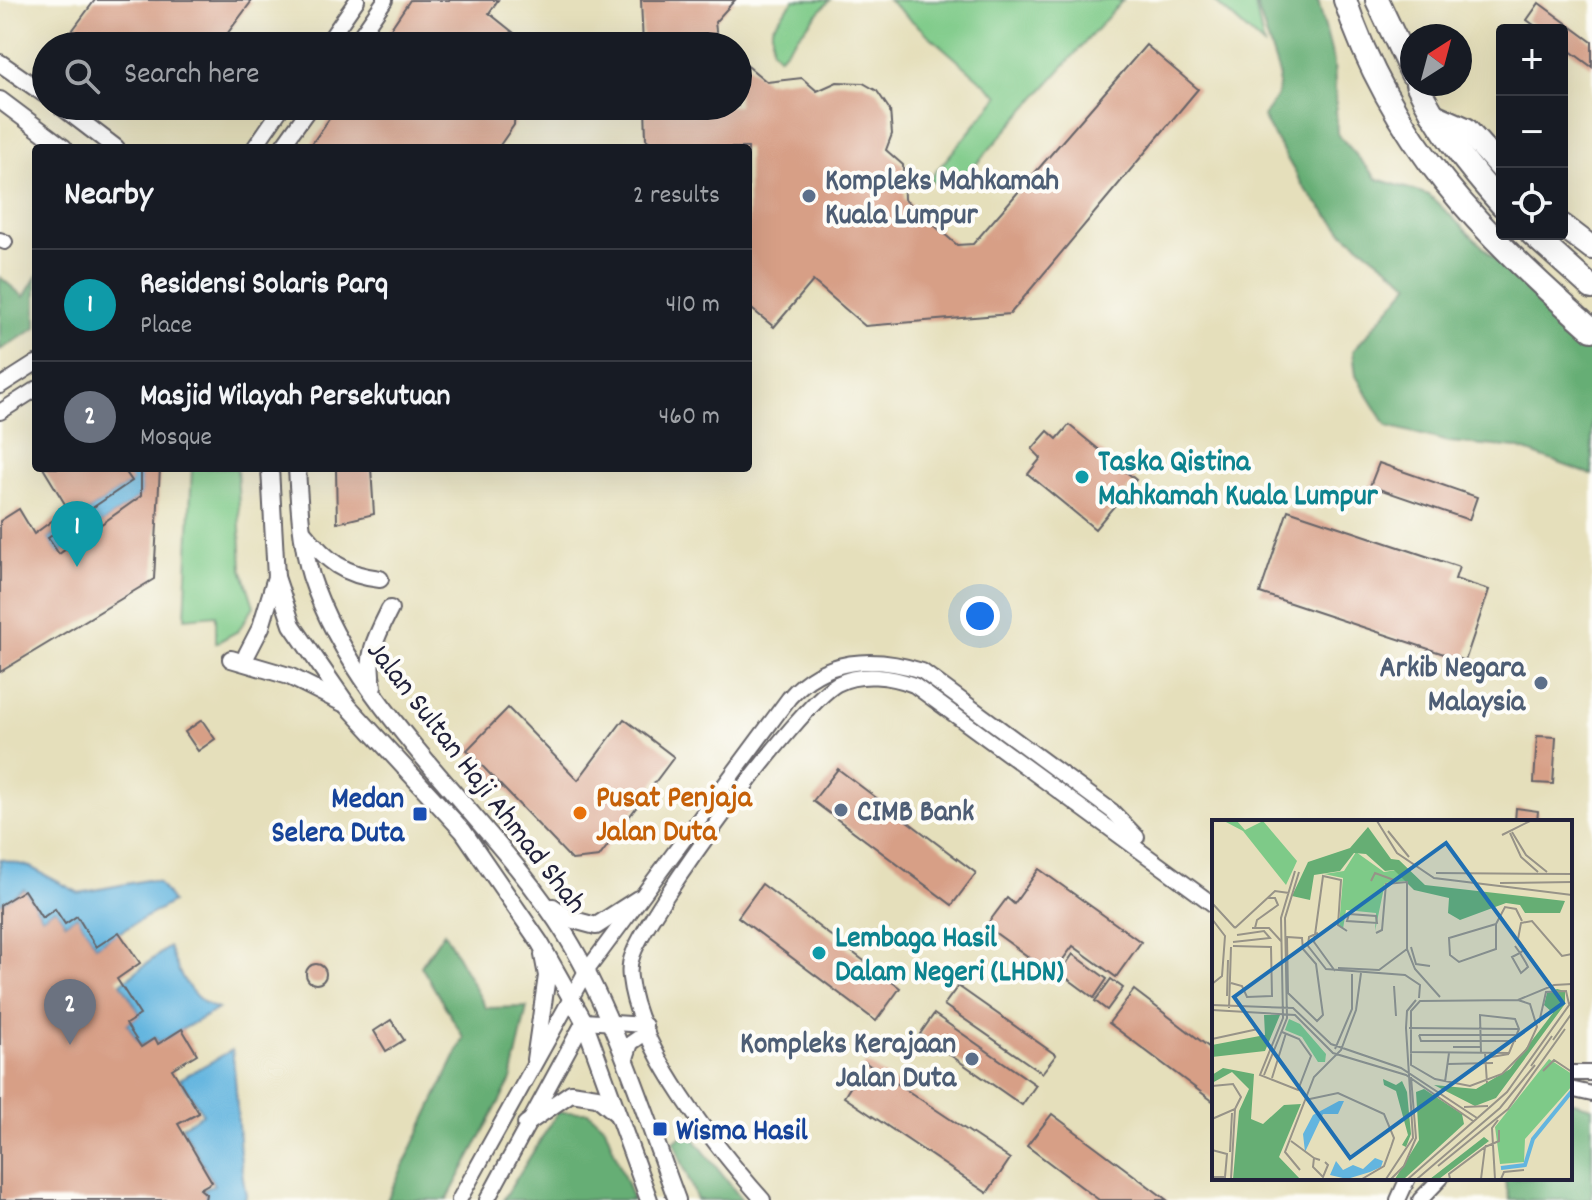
<!DOCTYPE html>
<html lang="en">
<head>
<meta charset="utf-8">
<style>
  :root { --surface:#171b24; --page:#242831; --text:#f1f3f6; --muted:#9ea1a6; --line:#363941; --accent:#8c9099 }
  body { margin:0; font-family:Dekko,sans-serif; background:var(--page); color:var(--text) }
  .controls { position:absolute; right:24px; top:24px; display:grid; overflow:hidden; border-radius:8px; box-shadow:0 8px 32px #0002 }
  .controls button { width:72px; height:72px; display:grid; place-items:center; padding:0; border:0; border-bottom:2px solid var(--line); background:var(--surface); color:var(--text); font:40px sans-serif }
  .compass { position:absolute; left:1400px; top:24px; width:72px; height:72px; border-radius:50%; background:var(--surface); box-shadow:0 8px 32px #0002; rotate:36deg }
  .you { position:absolute; left:980px; top:616px; width:28px; height:28px; margin:-20px; border:6px solid #fff; border-radius:50%; background:#1a73e8; box-shadow:0 0 0 12px #1a73e833 }
  .badge { display:grid; place-items:center; width:52px; height:52px; border-radius:50%; background:var(--accent); color:#fff; font-size:26px; font-weight:700 }
  .pin { position:absolute; translate:-50% -66px; filter:drop-shadow(0 2px 4px #0008) }
  .pin::after { content:''; position:absolute; top:42px; width:28px; height:24px; background:inherit; clip-path:polygon(0 0,100% 0,50% 100%) }
  .list { margin:0; padding:0; list-style:none }
  h2 { display:flex; justify-content:space-between; align-items:center; height:104px; margin:0; padding:0 32px; font-size:34px }
  h2 small { font-size:26px; font-weight:400; color:var(--muted) }
  .list li { display:grid; grid-template-columns:52px 1fr auto; gap:24px; align-items:center; box-sizing:border-box; height:112px; padding:0 32px; border-top:2px solid var(--line) }
  .list b { display:block; font-size:30px; white-space:nowrap }
  .list p { margin:0; font-size:26px; white-space:nowrap; color:var(--muted) }
  .list em { font-size:26px; font-style:normal; color:var(--muted) }
  .icon { flex:none; width:44px; height:44px; fill:none; stroke:currentColor; stroke-width:2; stroke-linecap:round; stroke-linejoin:round }
  .map { position:relative; flex:none; width:1592px; height:1200px; overflow:hidden }
  .search { position:absolute; background:var(--surface); box-shadow:0 8px 32px #0002; left:32px; top:32px; width:720px; height:88px; display:flex; align-items:center; gap:20px; box-sizing:border-box; padding:0 28px; border-radius:44px; color:var(--muted); font-size:30px }
  .panel { position:absolute; background:var(--surface); box-shadow:0 8px 32px #0002; left:32px; top:144px; width:720px; height:328px; border-radius:8px }
  .map>svg:first-child { display:block }
  .green { fill:#7eca88; stroke:#507662; stroke-width:2 }
  .forest { fill:#66ae74; stroke:#446858; stroke-width:2 }
  .water { fill:#63b5df; stroke:#426c8d; stroke-width:2 }
  .building { fill:#d79f86 }
  .lines { fill:none; stroke-linecap:round; stroke-linejoin:round }
  .minor-casing { stroke:#666468; stroke-width:18 }
  .tertiary-casing { stroke:#666468; stroke-width:20 }
  .trunk-casing { stroke:#666468; stroke-width:26 }
  .minor { stroke:#fff; stroke-width:14 }
  .tertiary { stroke:#fff; stroke-width:16 }
  .trunk { stroke:#fff; stroke-width:22 }
  .service-dot { fill:#5c6f8a; stroke:#fdfcf7; stroke-width:3 }
  .culture-dot { fill:#0f9aa8; stroke:#fdfcf7; stroke-width:3 }
  .food-dot { fill:#e8710a; stroke:#fdfcf7; stroke-width:3 }
  .transit-dot { fill:#1a4fb4; stroke:#fdfcf7; stroke-width:3 }
  .labels { text-anchor:middle; stroke-width:8; stroke-linejoin:round; paint-order:stroke }
  .service-label { font-size:30px; font-weight:bold; fill:#4e5e75; stroke:#fdfcf7; text-anchor:start }
  .culture-label { font-size:30px; font-weight:bold; fill:#0d838f; stroke:#fdfcf7; text-anchor:start }
  .street-label { font-size:30px; fill:#22223b; stroke:#fdfcf7 }
  .food-label { font-size:30px; font-weight:bold; fill:#c56008; stroke:#fdfcf7; text-anchor:start }
  .transit-label { font-size:30px; font-weight:bold; fill:#164399; stroke:#fdfcf7; text-anchor:end }
  .inset-river { fill:none; stroke:#63b5df; stroke-width:4 }
  .inset-road { fill:none; stroke:#979388; stroke-width:2 }
  .view { fill:#1f6fb2; fill-opacity:0.15; stroke:#1f6fb2; stroke-width:4 }
  .inset-edge { fill:none; stroke:#22223b; stroke-width:4 }
</style>
</head>
<body>
<div class="map">
<svg width="1592" height="1200" viewBox="0 0 1592 1200">
  <rect width="100%" height="100%" fill="#fdfcf7"/>
  <filter id="ink" filterUnits="userSpaceOnUse"><feTurbulence type="fractalNoise" baseFrequency=".0125" numOctaves="2"/><feDisplacementMap in="SourceGraphic" scale="16" xChannelSelector="R" yChannelSelector="G"/><feConvolveMatrix kernelMatrix="1 2 1 2 8 2 1 2 1" color-interpolation-filters="sRGB"/></filter>
  <filter id="wash" filterUnits="userSpaceOnUse"><feTurbulence type="fractalNoise" baseFrequency=".006" numOctaves="4" result="noise"/><feDisplacementMap in="SourceGraphic" scale="32" xChannelSelector="R" yChannelSelector="G"/><feGaussianBlur stdDeviation="1.8" result="paint"/><feColorMatrix in="noise" values="0 0 0 0 0 0 0 0 0 0 0 0 0 0 0 0 0 1.4 0 .05"/><feComposite in="paint" operator="in"/></filter>
  <g filter="url(#wash)">
    <rect width="100%" height="100%" fill="#e5dfbb"/>
    <g class="green">
      <path d="M 794,0 L 830,0 L 779,57 L 772,49 L 772,27 Z"/>
      <path d="M 888,0 L 1123,0 L 962,180 L 937,183 L 929,180 L 999,96 Z"/>
      <path d="M 1213,0 L 1254,0 L 1264,46 Z"/>
      <path d="M 192,468 L 237,468 L 242,569 L 254,606 L 238,631 L 216,643 L 216,615 L 185,618 Z"/>
    </g>
    <g class="forest">
      <path d="M 1255,0 L 1318,0 L 1334,63 L 1337,133 L 1377,179 L 1429,195 L 1592,352 L 1592,475 L 1517,448 L 1449,442 L 1387,426 L 1356,376 L 1353,351 L 1410,284 L 1344,233 L 1304,188 L 1263,117 L 1277,96 L 1279,74 Z"/>
      <path d="M 0,277 L 24,297 L 36,277 L 36,328 L 0,350 Z"/>
      <path d="M 444,932 L 486,1008 L 527,1007 L 511,1080 L 447,1200 L 387,1200 L 464,1038 L 421,966 Z"/>
      <path d="M 1570,1101 L 1592,1107 L 1592,1200 L 1510,1200 L 1504,1178 L 1570,1178 Z"/>
      <path d="M 558,1112 L 588,1112 L 605,1127 L 633,1200 L 503,1200 Z"/>
      <path d="M 688,1131 L 742,1200 L 697,1200 L 674,1142 Z"/>
    </g>
    <g class="water">
      <path d="M 141,468 L 141,496 L 59,554 L 48,538 L 131,482 L 123,469 Z"/>
      <path d="M 0,859 L 30,867 L 79,893 L 147,880 L 158,882 L 172,902 L 96,946 L 77,916 L 65,923 L 55,909 L 42,917 L 24,889 L 0,904 Z"/>
      <path d="M 169,947 C 177,971 191,1002 218,1009 L 158,1043 L 155,1038 L 141,1046 L 127,1024 L 140,1014 L 121,983 Z"/>
      <path d="M 232,1050 C 239,1099 236,1147 246,1195 L 245,1200 L 207,1200 L 204,1198 L 207,1194 L 202,1190 L 214,1185 L 182,1126 L 203,1114 L 180,1079 Z"/>
    </g>
    <g id="blocks">
      <g class="building">
        <path d="M 95,0 L 248,0 L 251,2 L 218,46 L 85,46 L 69,35 Z"/>
        <path d="M 410,0 L 498,0 L 489,13 L 519,37 L 519,46 L 379,46 Z"/>
        <path d="M 641,0 L 735,0 L 715,22 L 717,39 L 725,46 L 643,46 Z"/>
        <path d="M 1539,3 L 1592,42 L 1592,67 L 1562,45 L 1562,30 L 1541,30 L 1527,20 Z"/>
        <path d="M 1146,45 L 1198,89 L 1010,314 L 865,326 L 813,281 L 774,327 L 748,306 L 748,148 L 657,148 L 646,139 L 645,106 L 738,106 L 738,58 L 767,82 L 802,78 L 817,91 L 837,82 L 863,83 L 877,91 L 890,110 L 892,134 L 886,150 L 903,165 L 904,199 L 957,245 L 973,244 Z"/>
        <path d="M 338,106 L 515,106 L 514,125 L 498,148 L 309,148 Z"/>
        <path d="M 1069,425 L 1136,480 L 1095,529 L 1028,474 L 1041,458 L 1032,449 L 1048,431 L 1057,439 Z"/>
        <path d="M 1379,463 L 1477,497 L 1469,520 L 1370,486 Z"/>
        <path d="M 43,468 L 123,468 L 132,481 L 48,538 L 59,554 L 141,496 L 141,468 L 160,468 L 154,579 L 0,672 L 0,521 L 19,509 L 34,534 L 68,509 Z"/>
        <path d="M 336,468 L 371,468 L 374,514 L 337,523 Z"/>
        <path d="M 1288,510 L 1459,567 L 1455,579 L 1489,590 L 1465,661 L 1260,593 Z"/>
        <path d="M 508,708 L 578,780 L 624,719 L 674,757 L 599,857 L 572,860 L 467,750 Z"/>
        <path d="M 202,720 L 215,739 L 198,751 L 185,732 Z"/>
        <path d="M 1537,736 L 1556,737 L 1553,784 L 1534,783 Z"/>
        <path d="M 838,769 L 976,873 L 952,905 L 813,801 Z"/>
        <path d="M 1516,808 L 1538,811 L 1537,822 L 1515,822 Z"/>
        <path d="M 1039,869 L 1141,942 L 1116,977 L 1073,946 L 1052,974 L 986,926 L 1007,898 L 1014,904 Z"/>
        <path d="M 762,884 L 900,988 L 876,1021 L 738,917 Z"/>
        <path d="M 24,890 L 42,918 L 55,909 L 65,924 L 77,916 L 96,947 L 119,932 L 140,963 L 117,979 L 140,1015 L 126,1024 L 141,1047 L 155,1038 L 158,1044 L 182,1029 L 197,1054 L 172,1069 L 199,1113 L 178,1124 L 212,1182 L 200,1189 L 206,1194 L 205,1200 L 0,1200 L 0,905 Z"/>
        <path d="M 1073,954 L 1107,979 L 1094,998 L 1060,973 Z"/>
        <circle cx="316" cy="974" r="10"/>
        <path d="M 1111,979 L 1123,988 L 1107,1010 L 1095,1001 Z"/>
        <path d="M 958,986 L 1056,1055 L 1042,1073 L 944,1005 Z"/>
        <path d="M 1134,990 L 1214,1051 L 1214,1102 L 1109,1023 Z"/>
        <path d="M 934,1014 L 1036,1085 L 1022,1105 L 920,1034 Z"/>
        <path d="M 391,1020 L 404,1040 L 386,1051 L 374,1031 Z"/>
        <path d="M 866,1063 L 1010,1159 L 987,1193 L 844,1097 Z"/>
        <path d="M 1052,1114 L 1167,1200 L 1099,1200 L 1027,1146 Z"/>
      </g>
    </g>
  </g>
  <g filter="url(#ink)">
    <use href="#blocks" fill-opacity="0" stroke="#666468" stroke-width="2"/>
    <g class="lines">
      <defs>
        <g id="minor">
          <path d="M 325,46 L 357,0"/>
          <path d="M 353,46 L 385,0"/>
          <path d="M 254,148 L 283,106"/>
          <path d="M 281,148 L 311,106"/>
          <path d="M 0,240 L 5,242"/>
          <path d="M 0,386 L 36,363"/>
          <path d="M 0,412 L 36,389"/>
          <path d="M 625,1061 L 631,1043 L 647,1032"/>
          <path d="M 1570,1073 L 1592,1073"/>
          <path d="M 1570,1089 L 1592,1094"/>
          <path d="M 459,1200 L 585,973 L 789,698 C 824,658 873,655 922,671 L 1112,811 L 1137,837"/>
          <path d="M 487,1200 L 584,1021 L 645,1025"/>
          <path d="M 763,1200 C 716,1147 638,1050 630,978 C 629,971 630,961 633,954 C 650,908 797,707 837,684 C 860,672 891,676 914,685 L 1214,905"/>
          <path d="M 1398,1200 L 1408,1178"/>
          <path d="M 1420,1200 L 1441,1178"/>
        </g>
        <g id="tertiary">
          <path d="M 0,63 L 46,95"/>
          <path d="M 0,100 L 64,148"/>
          <path d="M 61,106 L 116,148"/>
          <path d="M 270,468 L 276,577 L 292,625 L 348,706 L 463,831 L 540,943 L 584,1021 L 649,1200"/>
          <path d="M 297,468 C 299,503 301,543 311,576 C 355,712 492,816 567,937 C 613,1012 646,1117 677,1200"/>
          <path d="M 304,533 C 327,561 344,575 380,579"/>
          <path d="M 247,654 L 261,627 L 276,577"/>
          <path d="M 231,659 L 289,676 L 343,703"/>
          <path d="M 373,686 C 365,656 377,635 390,609"/>
          <path d="M 553,907 L 570,919 L 596,926 L 638,899"/>
          <path d="M 535,1060 L 547,976 L 543,955"/>
          <path d="M 526,1124 L 571,1093 L 597,1097 L 616,1113"/>
        </g>
        <g id="trunk">
          <path d="M 1345,0 C 1392,143 1482,233 1592,330"/>
          <path d="M 1377,0 L 1412,74"/>
          <path d="M 1417,84 C 1438,129 1469,168 1502,205"/>
          <path d="M 1432,114 L 1466,129 L 1502,169"/>
          <path d="M 1562,225 L 1592,248"/>
          <path d="M 1532,234 L 1592,288"/>
        </g>
      </defs>
      <use href="#minor" class="minor-casing"/>
      <use href="#tertiary" class="tertiary-casing"/>
      <use href="#trunk" class="trunk-casing"/>
      <use href="#minor" class="minor"/>
      <use href="#tertiary" class="tertiary"/>
      <use href="#trunk" class="trunk"/>
    </g>
  </g>
  <g class="service-dot">
    <circle cx="809" cy="196" r="8"/>
    <circle cx="1541" cy="683" r="8"/>
    <circle cx="841" cy="810" r="8"/>
    <circle cx="972" cy="1059" r="8"/>
  </g>
  <g class="culture-dot">
    <circle cx="1082" cy="477" r="8"/>
    <circle cx="819" cy="953" r="8"/>
  </g>
  <circle class="food-dot" cx="580" cy="813" r="8"/>
  <g class="transit-dot">
    <rect x="412" y="806" width="16" height="16" rx="4"/>
    <rect x="652" y="1121" width="16" height="16" rx="4"/>
  </g>
  <g class="labels">
    <g class="service-label">
      <text x="825" y="189">Kompleks Mahkamah<tspan x="825" dy="34">Kuala Lumpur</tspan></text>
      <text x="1525" y="676" text-anchor="end">Arkib Negara<tspan x="1525" dy="34">Malaysia</tspan></text>
      <text x="857" y="820">CIMB Bank</text>
      <text x="956" y="1052" text-anchor="end">Kompleks Kerajaan<tspan x="956" dy="34">Jalan Duta</tspan></text>
    </g>
    <g class="culture-label">
      <text x="1098" y="470">Taska Qistina<tspan x="1098" dy="34">Mahkamah Kuala Lumpur</tspan></text>
      <text x="835" y="946">Lembaga Hasil<tspan x="835" dy="34">Dalam Negeri (LHDN)</tspan></text>
    </g>
    <g class="street-label">
      <text transform="translate(478 776) rotate(52)" y="10">Jalan Sultan Haji Ahmad Shah</text>
    </g>
    <g class="food-label">
      <text x="596" y="806">Pusat Penjaja<tspan x="596" dy="34">Jalan Duta</tspan></text>
    </g>
    <g class="transit-label">
      <text x="404" y="807">Medan<tspan x="404" dy="34">Selera Duta</tspan></text>
      <text x="676" y="1139" text-anchor="start">Wisma Hasil</text>
    </g>
  </g>
  <g transform="translate(1212 820)">
    <rect width="360" height="360" fill="#e5dfbb"/>
    <path d="M 12,1 L 25,1 L 33,10 L 51,1 L 85,41 L 74,65 L 31,11 ZM 144,32 L 172,52 L 184,50 L 195,61 L 173,63 L 163,111 L 164,93 L 134,90 L 131,109 L 127,106 L 131,58 L 112,54 L 132,51 ZM 77,199 L 88,204 L 114,234 L 113,242 L 106,242 L 90,217 L 73,210 ZM 337,239 L 360,254 L 360,266 L 313,319 L 312,342 L 288,344 L 283,307 Z" fill="#7eca88"/>
    <path d="M 156,7 L 179,39 L 187,40 L 213,65 L 353,81 L 348,93 L 313,93 L 308,85 L 294,83 L 248,100 L 236,93 L 237,78 L 202,70 L 182,50 L 173,51 L 154,34 L 142,33 L 128,51 L 102,55 L 98,80 L 80,76 L 96,42 L 138,28 ZM 345,169 L 353,171 L 353,184 L 284,278 L 263,286 L 222,265 L 264,269 L 298,249 L 341,193 L 332,185 L 335,173 ZM 52,195 L 68,195 L 53,231 L 0,237 L 0,225 L 53,215 ZM 11,248 L 42,254 L 39,299 L 51,304 L 72,285 L 89,284 L 67,337 L 88,359 L 21,359 L 27,291 L 37,269 L 20,252 L 0,263 L 0,255 ZM 171,259 L 184,265 L 190,261 L 195,272 L 199,314 L 194,327 L 190,325 L 196,315 L 184,271 L 172,265 ZM 212,269 L 250,294 L 252,304 L 192,359 L 183,359 L 207,320 L 204,272 ZM 272,317 L 277,321 L 227,359 L 218,359 Z" fill="#66ae74"/>
    <path d="M 127,281 L 132,281 L 126,294 L 111,294 L 93,332 L 91,314 L 101,295 ZM 163,338 L 171,341 L 169,347 L 158,352 L 135,359 L 118,355 L 124,341 L 131,350 L 141,345 L 151,349 Z" fill="#63b5df"/>
    <path class="inset-river" d="M 289,348 L 313,345 L 321,319 L 360,271"/>
    <path class="inset-road" d="M 165,1 L 185,33 L 222,58 L 360,75M 176,11 L 197,37M 300,12 L 314,35 L 335,52M 298,13 L 309,37 L 326,52M 290,15 L 318,1M 224,53 L 360,54M 159,61 L 163,53 L 182,60M 288,63 L 360,62M 0,83 L 23,108M 137,94 L 164,96 L 165,103 L 135,101 ZM 0,99 L 13,116 L 10,156 L 0,164M 284,104 L 237,118 L 238,135 L 247,142 L 284,129 L 284,104 L 293,87 L 304,89 L 310,101M 23,108 L 63,71 L 77,73M 40,108 L 57,108 L 69,121M 43,108 L 45,100 L 66,85 L 63,78 L 57,78M 106,113 L 97,117 L 96,126 L 114,149 L 193,155 L 208,165 L 207,178M 164,113 L 170,110 L 174,64 L 195,62 L 195,129 L 203,149 L 228,177M 75,117 L 90,118 L 91,129 L 104,144 L 111,195 L 105,201 L 76,173 ZM 21,122 L 58,118 L 52,111 L 25,115M 303,126 L 308,133 L 314,143 L 316,147 L 309,153 L 300,137 L 308,133 L 313,129M 199,127 L 204,144 L 218,146M 126,148 L 167,150 L 195,129M 123,151 L 102,122 L 111,56 L 129,60 L 126,105 L 135,111M 19,163 L 30,166 L 35,177 L 60,176 L 59,127 L 21,126M 182,166 L 184,196M 340,169 L 306,119 L 309,103 L 320,101 L 350,136 L 360,134M 15,176 L 16,140M 306,180 L 318,184 L 325,207 L 315,229 L 290,254 L 258,266 L 223,259 L 199,245 L 199,191 L 208,181 L 306,180 L 342,165 L 360,164M 0,185 L 81,188 L 119,224 L 189,248 L 265,298M 17,188 L 19,127M 0,190 L 83,195 L 121,233 L 194,255 L 261,301M 327,203 L 334,172 L 354,171 L 357,184M 197,208 L 307,209M 70,212 L 87,219 L 99,236 L 86,270 L 48,255 L 71,198 L 69,98 L 83,51M 207,215 L 209,221 L 304,221M 207,215 L 305,215M 0,219 L 46,209M 341,220 L 360,193M 241,227 L 268,227M 123,229 L 140,189 L 140,154M 198,232 L 297,233 L 307,209 L 303,199 L 268,195 L 269,233M 273,233 L 275,263M 273,238 L 297,234M 236,244 L 281,243M 319,246 L 340,216M 331,251 L 342,240 L 360,252M 52,255 L 75,198 L 73,98 L 87,52M 60,258 L 74,213M 233,262 L 237,233M 0,266 L 21,264 L 29,277 L 23,289 L 0,299M 93,280 L 126,273 L 172,294 L 182,318 L 179,327 L 172,346 L 150,359M 252,287 L 276,286M 79,321 L 102,338M 273,327 L 287,321 L 287,310M 0,330 L 15,334 L 13,357 L 0,357M 18,332 L 20,293M 108,340 L 102,338 L 101,347 L 111,357 L 116,345 L 113,342M 226,346 L 296,289 L 353,209M 88,350 L 73,332 L 102,257 L 129,230 L 144,190 L 149,153M 19,359 L 23,289M 174,359 L 201,318 L 194,208 L 195,191 L 204,180M 179,359 L 192,346 L 204,318 L 199,257M 196,359 L 295,272 L 360,181M 205,359 L 288,288 L 323,245M 238,359 L 237,354 L 273,327 L 269,359M 283,359 L 280,308 L 286,300M 289,359 L 292,352 L 312,350"/>
    <path class="view" d="M 234,23 L 351,183 L 138,338 L 22,177 Z"/>
    <rect width="360" height="360" class="inset-edge"/>
  </g>
</svg>
<div class="controls">
<button>+</button>
<button>−</button>
<button><svg class="icon" aria-label="locate" viewBox="0 0 24 24"><circle cx="12" cy="12" r="6"/><path d="M12 2v4M12 18v4M2 12h4M18 12h4"/></svg></button>
</div>
<svg class="compass" viewBox="-18 -18 36 36"><path d="M0-13l5 13h-10z" fill="#e53935"/><path d="M0 13l5-13h-10z" fill="#9ea1a6"/></svg>
<div class="you"></div>
<div class="pin badge" style="left:77px;top:567px;background:#0f9aa8">1</div>
<div class="pin badge" style="left:70px;top:1045px;background:#6b7280">2</div>
<div class="search"><svg class="icon" aria-label="search" viewBox="0 0 24 24"><circle cx="10" cy="10" r="6"/><path d="M15 15l6 6"/></svg>Search here</div>
<section class="panel">
<h2>Nearby<small>2 results</small></h2>
<ul class="list">
<li><span class="badge" style="background:#0f9aa8">1</span><div><b>Residensi Solaris Parq</b><p>Place</p></div><em>410 m</em></li>
<li><span class="badge" style="background:#6b7280">2</span><div><b>Masjid Wilayah Persekutuan</b><p>Mosque</p></div><em>460 m</em></li>
</ul>
</section>
</div>
</body>
</html>
